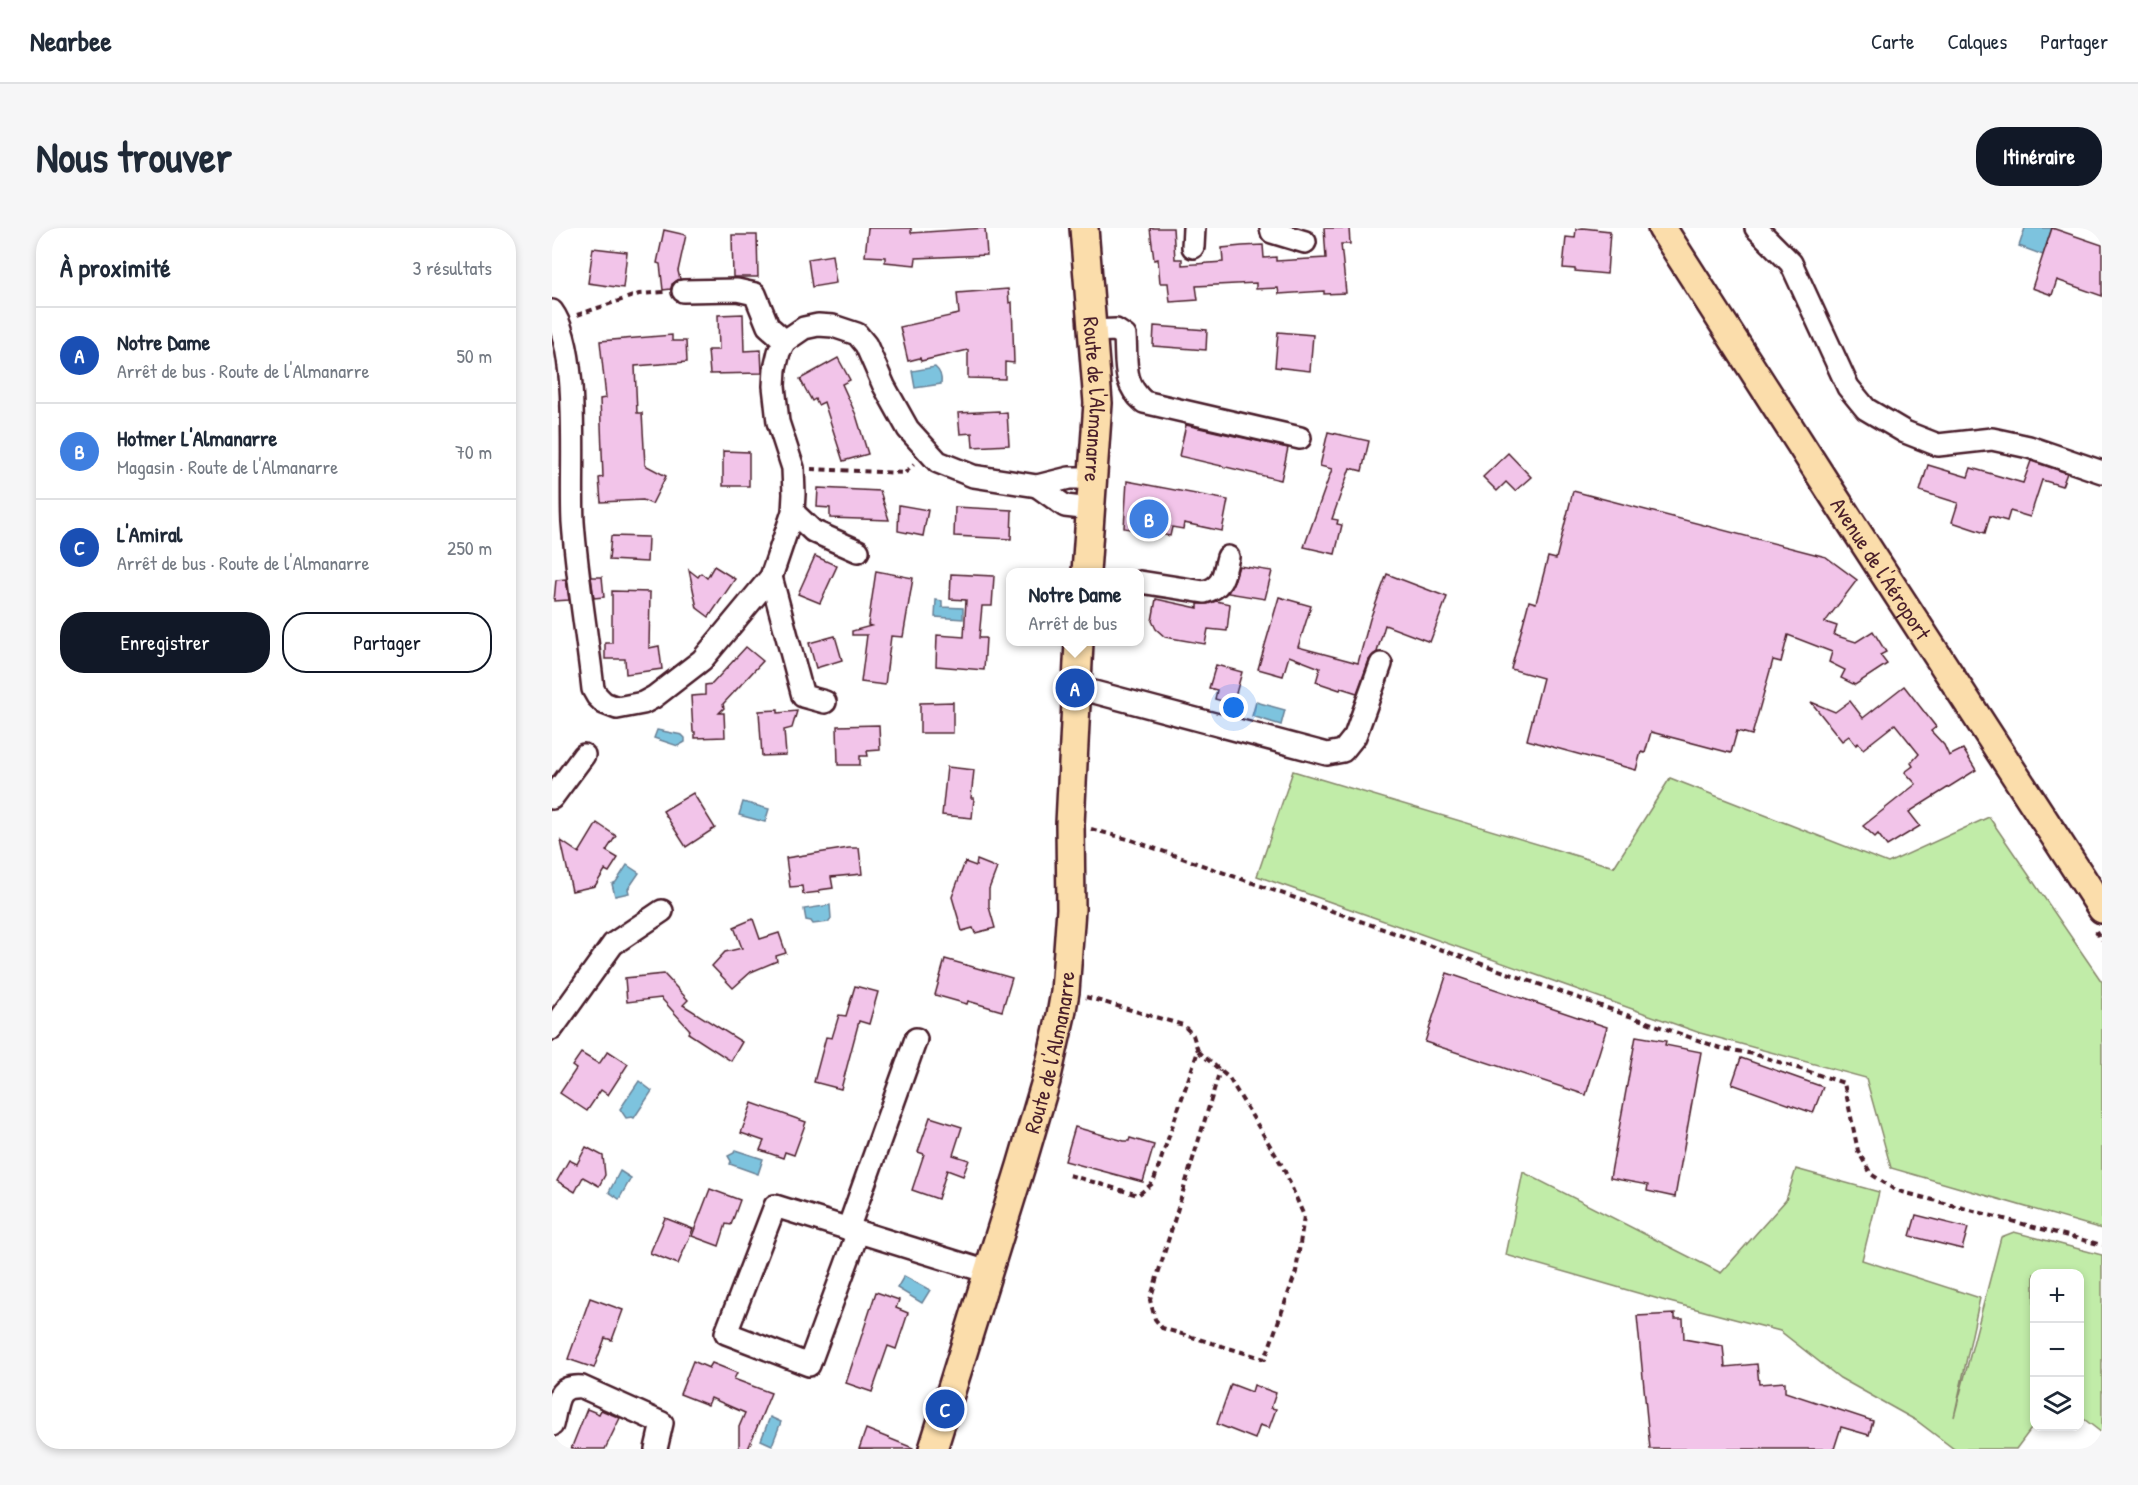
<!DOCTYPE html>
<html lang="fr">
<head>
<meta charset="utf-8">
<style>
  :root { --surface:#fff; --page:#f6f6f7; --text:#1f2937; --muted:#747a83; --line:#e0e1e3; --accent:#111827 }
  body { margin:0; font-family:"Patrick Hand",sans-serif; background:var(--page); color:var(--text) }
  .controls { position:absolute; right:18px; bottom:18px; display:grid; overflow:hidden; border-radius:12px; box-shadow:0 3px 9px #0003 }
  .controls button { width:54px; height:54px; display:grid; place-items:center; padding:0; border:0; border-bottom:2px solid var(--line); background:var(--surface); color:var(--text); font:30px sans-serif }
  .you { position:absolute; left:682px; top:480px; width:21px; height:21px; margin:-15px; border:4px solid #fff; border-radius:50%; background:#1a73e8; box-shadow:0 0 0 9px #1a73e833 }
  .badge { display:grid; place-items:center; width:39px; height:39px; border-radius:50%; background:var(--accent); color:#fff; font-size:20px; font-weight:700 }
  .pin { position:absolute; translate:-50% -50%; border:3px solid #fff; box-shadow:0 2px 6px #0006 }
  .popup { position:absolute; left:454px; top:340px; width:138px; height:78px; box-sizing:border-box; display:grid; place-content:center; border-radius:12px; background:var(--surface); filter:drop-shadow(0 2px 4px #0005); font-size:20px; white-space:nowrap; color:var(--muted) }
  .popup b { font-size:22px; color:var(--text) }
  .popup::after { content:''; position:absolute; left:50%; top:100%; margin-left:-12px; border:12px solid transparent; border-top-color:var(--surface) }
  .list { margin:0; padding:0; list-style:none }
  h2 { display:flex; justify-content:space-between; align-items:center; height:78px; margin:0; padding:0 24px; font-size:26px }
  h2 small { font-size:20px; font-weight:400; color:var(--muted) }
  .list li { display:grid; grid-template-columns:39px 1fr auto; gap:18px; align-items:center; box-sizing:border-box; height:96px; padding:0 24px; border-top:2px solid var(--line) }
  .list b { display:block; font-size:22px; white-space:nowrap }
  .list p { margin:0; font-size:20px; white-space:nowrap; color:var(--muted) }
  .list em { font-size:20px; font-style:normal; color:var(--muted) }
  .actions { display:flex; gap:12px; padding:18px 24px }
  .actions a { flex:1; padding:14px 0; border:2px solid var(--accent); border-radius:24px; text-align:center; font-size:21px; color:var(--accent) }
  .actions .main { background:var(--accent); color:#fff }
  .icon { flex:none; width:33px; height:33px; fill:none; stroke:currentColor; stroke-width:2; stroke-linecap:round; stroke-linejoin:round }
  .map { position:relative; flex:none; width:1550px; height:1221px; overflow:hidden; border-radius:24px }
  header { display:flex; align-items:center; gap:36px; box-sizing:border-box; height:84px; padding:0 30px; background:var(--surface); border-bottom:2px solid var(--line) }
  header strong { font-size:28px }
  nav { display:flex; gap:33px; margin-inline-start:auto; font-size:21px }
  .intro { display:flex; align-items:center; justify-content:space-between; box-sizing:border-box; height:144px; padding:0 36px }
  h1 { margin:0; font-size:42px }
  .button { padding:15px 27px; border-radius:24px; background:var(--accent); color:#fff; font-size:21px; font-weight:700 }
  main { display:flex; gap:36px; padding:0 36px }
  aside { flex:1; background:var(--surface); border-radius:24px; box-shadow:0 3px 9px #0003 }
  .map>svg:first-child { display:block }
  .green { fill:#c1eca8; stroke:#86866a; stroke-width:1.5 }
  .water { fill:#7dc3de; stroke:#698196; stroke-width:1.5 }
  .building { fill:#f2c4e9; stroke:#4a1f2b; stroke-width:1.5 }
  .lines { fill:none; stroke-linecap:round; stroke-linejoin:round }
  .minor-casing { stroke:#4a1f2b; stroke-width:26 }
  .major-casing { stroke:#4a1f2b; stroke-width:32 }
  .path { stroke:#4a1f2b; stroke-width:4; stroke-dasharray:6 4.5; stroke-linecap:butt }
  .minor { stroke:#fff; stroke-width:21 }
  .major { stroke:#fbddab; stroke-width:27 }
  .labels { text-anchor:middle; stroke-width:4.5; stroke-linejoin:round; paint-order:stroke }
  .street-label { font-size:22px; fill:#4a1f2b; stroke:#fff }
</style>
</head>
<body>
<header>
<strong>Nearbee</strong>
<nav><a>Carte</a><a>Calques</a><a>Partager</a></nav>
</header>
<div class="intro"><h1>Nous trouver</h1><a class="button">Itinéraire</a></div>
<main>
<aside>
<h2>À proximité<small>3 résultats</small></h2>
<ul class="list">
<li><span class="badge" style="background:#1a4fb4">A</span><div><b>Notre Dame</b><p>Arrêt de bus · Route de l'Almanarre</p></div><em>50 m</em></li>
<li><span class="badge" style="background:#3f7fe0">B</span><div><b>Hotmer L'Almanarre</b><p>Magasin · Route de l'Almanarre</p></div><em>70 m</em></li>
<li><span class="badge" style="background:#1a4fb4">C</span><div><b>L'Amiral</b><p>Arrêt de bus · Route de l'Almanarre</p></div><em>250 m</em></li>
</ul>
<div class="actions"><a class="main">Enregistrer</a><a>Partager</a></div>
</aside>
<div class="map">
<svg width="1550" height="1221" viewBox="0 0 1550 1221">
  <rect width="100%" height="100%" fill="#fff"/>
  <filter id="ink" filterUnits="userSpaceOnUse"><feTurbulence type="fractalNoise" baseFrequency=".0167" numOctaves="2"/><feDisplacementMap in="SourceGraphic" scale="12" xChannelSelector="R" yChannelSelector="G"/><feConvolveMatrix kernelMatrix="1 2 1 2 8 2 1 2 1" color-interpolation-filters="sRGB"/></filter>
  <g filter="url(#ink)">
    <g class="green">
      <path d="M 741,543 L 1062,639 L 1118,550 L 1336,635 L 1437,589 L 1550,754 L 1550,1001 L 1339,940 L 1314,850 L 1148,805 L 705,648 Z"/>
      <path d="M 1244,941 L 1327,964 L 1310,1032 L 1428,1070 L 1402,1189 L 1449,1009 L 1462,1004 L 1550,1027 L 1550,1205 L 1528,1188 L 1528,1046 L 1482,1046 L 1482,1197 L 1464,1221 L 1402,1221 L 1365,1193 L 1288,1150 L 1228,1103 L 1110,1072 L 954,1027 L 971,944 L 1169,1045 L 1234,972 Z"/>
    </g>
    <g class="water">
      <path d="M 1473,0 L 1500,0 L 1491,27 L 1467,18 Z"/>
      <path d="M 383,139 C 389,144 390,149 389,156 L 363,160 L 360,143 Z"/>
      <path d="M 384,372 L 390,373 L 390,379 L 411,380 L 411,391 L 383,389 Z"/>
      <path d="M 704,474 L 733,482 L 729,497 L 700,488 Z"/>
      <path d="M 105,502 L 130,507 L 133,510 L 133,514 L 126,518 L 102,510 Z"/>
      <path d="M 191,574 L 217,581 L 213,594 L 187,587 Z"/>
      <path d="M 75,637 L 87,645 L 76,661 L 77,665 L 63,668 L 60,656 L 64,654 Z"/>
      <path d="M 278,677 L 279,690 L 277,694 L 261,696 L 259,693 L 254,692 L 252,681 Z"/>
      <path d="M 87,853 L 100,863 L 82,890 L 80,889 L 74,890 L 68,881 Z"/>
      <path d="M 183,922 L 211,931 L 206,946 L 178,936 L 179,933 L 176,928 L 182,925 Z"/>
      <path d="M 68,943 L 79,950 L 67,971 L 57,964 Z"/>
      <path d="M 352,1048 L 378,1062 L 370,1075 L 345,1060 Z"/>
      <path d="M 218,1189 L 229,1194 L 220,1217 L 209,1212 Z"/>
    </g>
    <g class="building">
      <path d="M 316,0 L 359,0 L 359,5 L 433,0 L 435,27 L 364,30 L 363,37 L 333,34 L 333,29 L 313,28 Z"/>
      <path d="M 598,0 L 621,0 L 623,31 L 630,31 L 630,37 L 671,34 L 670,20 L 690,18 L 711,17 L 712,30 L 724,29 L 724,33 L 774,30 L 772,0 L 797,0 L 798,16 L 789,16 L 794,65 L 772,66 L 772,63 L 727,66 L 726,60 L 704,61 L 704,55 L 644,58 L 646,72 L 618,74 L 616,55 L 608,55 L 606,31 L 602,32 Z"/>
      <path d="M 1031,0 L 1058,3 L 1055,46 L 1023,43 L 1023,41 L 1011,40 L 1014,9 L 1023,10 L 1024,1 Z"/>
      <path d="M 1500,0 L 1550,17 L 1550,68 L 1505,52 L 1500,67 L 1480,60 Z"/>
      <path d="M 112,2 L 134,7 L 126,43 L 128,51 L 120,56 L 119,61 L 111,62 L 108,36 L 105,35 Z"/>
      <path d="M 180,7 L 205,7 L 206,49 L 181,49 Z"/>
      <path d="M 41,20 L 75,24 L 71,60 L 36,55 Z"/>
      <path d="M 280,27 L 284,55 L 260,59 L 256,31 Z"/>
      <path d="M 456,61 L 457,75 L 460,74 L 462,135 L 453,134 L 453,151 L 416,150 L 416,122 L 369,133 L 368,130 L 356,133 L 348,99 L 407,86 L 405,65 Z"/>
      <path d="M 191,86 L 192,123 L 209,122 L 210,145 L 158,146 L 156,122 L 167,122 L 166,87 Z"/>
      <path d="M 602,98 L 655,102 L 654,122 L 601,118 Z"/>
      <path d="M 726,104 L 761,107 L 758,143 L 723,139 Z"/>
      <path d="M 120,107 L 120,113 L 134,113 L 135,134 L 83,138 L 85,185 L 90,185 L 93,237 L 114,248 L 100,276 L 91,272 L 49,274 L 47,250 L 51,249 L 48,171 L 54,170 L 48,113 Z"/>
      <path d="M 286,130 L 298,152 L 290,156 L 304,187 L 316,226 L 291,233 L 272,174 L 266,177 L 263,171 L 260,173 L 248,151 Z"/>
      <path d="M 447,183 L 447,185 L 455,184 L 457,217 L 421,219 L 420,205 L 408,206 L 406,185 Z"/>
      <path d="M 634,197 L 736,220 L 729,252 L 627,228 Z"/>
      <path d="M 776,204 L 817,213 L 810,243 L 798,240 L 780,291 L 786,292 L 785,296 L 790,297 L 783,326 L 752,319 L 780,241 L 768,238 Z"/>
      <path d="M 171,223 L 197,224 L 197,258 L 171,258 Z"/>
      <path d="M 956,225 L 979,249 L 963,263 L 954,254 L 945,263 L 931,249 Z"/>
      <path d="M 1479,233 L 1515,245 L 1510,258 L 1490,252 L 1478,289 L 1458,283 L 1455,293 L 1438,288 L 1433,305 L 1400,294 L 1406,275 L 1368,263 L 1376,237 L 1416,249 L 1419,240 L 1471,255 Z"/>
      <path d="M 575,253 L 676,272 L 670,303 L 632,295 L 631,301 L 620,299 L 618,308 L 572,300 Z"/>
      <path d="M 266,260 L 328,263 L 337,292 L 278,290 L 278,280 L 265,279 Z"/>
      <path d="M 1021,263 L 1274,329 L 1305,352 L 1273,394 L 1285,398 L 1282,407 L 1304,414 L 1321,403 L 1334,424 L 1328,427 L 1335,436 L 1303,457 L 1289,450 L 1293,442 L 1277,434 L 1280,424 L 1236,407 L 1229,434 L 1221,432 L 1200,507 L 1185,503 L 1179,525 L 1099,504 L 1093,525 L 1089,524 L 1084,542 L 975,512 L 991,450 L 959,441 L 977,373 L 984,375 L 996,329 L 1004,331 Z"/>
      <path d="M 347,277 L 376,282 L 371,308 L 346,303 Z"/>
      <path d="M 403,279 L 460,282 L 459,311 L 402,308 Z"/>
      <path d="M 59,308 L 96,309 L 95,334 L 57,332 Z"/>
      <path d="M 263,328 L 285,338 L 268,375 L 246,366 Z"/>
      <path d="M 162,338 L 183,351 L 157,389 L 145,380 L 137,342 L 146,349 L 149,345 L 155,350 Z"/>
      <path d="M 687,338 L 720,343 L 713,371 L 676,365 L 683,351 Z"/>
      <path d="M 324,343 L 361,350 L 351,409 L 339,408 L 333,457 L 309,454 L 315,407 L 300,407 L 300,403 L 319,398 L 316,397 Z"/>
      <path d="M 399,346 L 442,348 L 440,378 L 430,378 L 427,410 L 434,410 L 432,442 L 384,438 L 385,407 L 412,409 L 414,372 L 398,371 Z"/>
      <path d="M 835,346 L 895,369 L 878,414 L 833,397 L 825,424 L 817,432 L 805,465 L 789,460 L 788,462 L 764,454 L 768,440 L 737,428 L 731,448 L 706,441 L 727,369 L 759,378 L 746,419 L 806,435 L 818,391 Z"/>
      <path d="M 39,349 L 50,349 L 52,369 L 42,370 Z"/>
      <path d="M 14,351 L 17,372 L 2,373 L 4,352 Z"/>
      <path d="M 60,363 L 98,364 L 97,420 L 107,418 L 110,441 L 74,446 L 73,431 L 53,431 L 53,415 L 60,415 Z"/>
      <path d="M 604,371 L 646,380 L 646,376 L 656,376 L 664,373 L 678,376 L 675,403 L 656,401 L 653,416 L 613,409 L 604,401 L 600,393 Z"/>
      <path d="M 283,408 L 290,432 L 264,440 L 257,415 Z"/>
      <path d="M 194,419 L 211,433 L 171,476 L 172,480 L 167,485 L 172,485 L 173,509 L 143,510 L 143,504 L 141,504 L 139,468 L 153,467 L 153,457 L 160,456 Z"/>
      <path d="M 664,437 L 690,444 L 681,476 L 663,471 L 665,462 L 657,460 Z"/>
      <path d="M 1352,458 L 1384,499 L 1379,503 L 1392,517 L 1397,528 L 1411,521 L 1424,542 L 1357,584 L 1368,598 L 1335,618 L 1326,606 L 1323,609 L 1311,598 L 1364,556 L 1353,544 L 1361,538 L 1359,535 L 1367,526 L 1343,496 L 1311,521 L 1306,515 L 1304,517 L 1297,508 L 1290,513 L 1259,474 L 1283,484 L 1298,473 L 1311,490 Z"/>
      <path d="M 401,474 L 401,505 L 368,505 L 368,475 Z"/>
      <path d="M 226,482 L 226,485 L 245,483 L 240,500 L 232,502 L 234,527 L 210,528 L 207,483 Z"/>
      <path d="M 327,497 L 328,522 L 315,523 L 316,528 L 308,528 L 308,537 L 286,537 L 285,498 Z"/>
      <path d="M 395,539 L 422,542 L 419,570 L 422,570 L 420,590 L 390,587 Z"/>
      <path d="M 141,565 L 163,600 L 134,619 L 111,583 Z"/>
      <path d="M 45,595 L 64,608 L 54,623 L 66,630 L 57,644 L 53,642 L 43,658 L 20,663 L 9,613 L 27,625 Z"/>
      <path d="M 297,620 L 307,620 L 310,646 L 279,649 L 281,660 L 267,662 L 267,664 L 251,666 L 250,658 L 238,659 L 234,630 Z"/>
      <path d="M 425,632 L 445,640 L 437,661 L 437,679 L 443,700 L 423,705 L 421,700 L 410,703 L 400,669 L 413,634 L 424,638 Z"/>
      <path d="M 201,691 L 208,711 L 227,705 L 234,725 L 224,728 L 225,733 L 199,744 L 181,760 L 160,738 L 173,724 L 190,720 L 182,699 Z"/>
      <path d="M 393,731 L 460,750 L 450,783 L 416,773 L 415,776 L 383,767 Z"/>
      <path d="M 895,745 L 1055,799 L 1034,867 L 873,814 Z"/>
      <path d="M 112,746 L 136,772 L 131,777 L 190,814 L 179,833 L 136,805 L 138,802 L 109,770 L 75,774 L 73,750 Z"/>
      <path d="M 303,758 L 326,764 L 317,796 L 307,793 L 289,861 L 262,854 L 274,809 L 280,810 L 287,787 L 294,788 Z"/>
      <path d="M 1084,808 L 1114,813 L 1113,817 L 1149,824 L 1123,969 L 1095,963 L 1096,957 L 1058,950 Z"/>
      <path d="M 56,823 L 76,836 L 56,867 L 49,862 L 35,883 L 8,865 L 24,841 L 20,838 L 29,825 L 47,836 Z"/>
      <path d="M 1189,830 L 1271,859 L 1261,885 L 1180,856 Z"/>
      <path d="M 200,875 L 254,894 L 242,927 L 233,924 L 231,930 L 208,922 L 212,913 L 189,905 Z"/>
      <path d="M 378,889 L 410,899 L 401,927 L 417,932 L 411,948 L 395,942 L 386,971 L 360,962 L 372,926 L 366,924 Z"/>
      <path d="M 523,899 L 572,913 L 577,913 L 578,910 L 602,917 L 591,954 L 513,933 Z"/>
      <path d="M 34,919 L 51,928 L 53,947 L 47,958 L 31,949 L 23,964 L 5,953 L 17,932 L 25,936 Z"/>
      <path d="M 158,961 L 188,972 L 179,997 L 174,996 L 167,1018 L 140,1008 Z"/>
      <path d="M 1364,987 L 1416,1000 L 1410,1021 L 1358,1008 Z"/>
      <path d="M 113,990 L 141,1001 L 126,1036 L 98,1025 Z"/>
      <path d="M 324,1064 L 347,1072 L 344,1080 L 356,1085 L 344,1121 L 336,1118 L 320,1164 L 294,1155 Z"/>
      <path d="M 38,1070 L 71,1082 L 60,1112 L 53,1110 L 42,1140 L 16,1131 Z"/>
      <path d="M 1123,1086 L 1123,1091 L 1131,1091 L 1132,1111 L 1171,1118 L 1173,1139 L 1205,1136 L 1207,1156 L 1233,1154 L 1233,1164 L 1321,1193 L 1317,1207 L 1289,1199 L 1282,1221 L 1098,1221 L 1085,1088 Z"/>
      <path d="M 141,1133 L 157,1140 L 160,1135 L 185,1145 L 182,1151 L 219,1165 L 196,1221 L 187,1221 L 187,1199 L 193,1185 L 159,1170 L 156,1177 L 128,1166 Z"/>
      <path d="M 679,1156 L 700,1164 L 702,1157 L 724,1165 L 719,1180 L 724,1181 L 717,1200 L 708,1197 L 703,1211 L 665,1196 Z"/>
      <path d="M 35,1181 L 47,1186 L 49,1182 L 68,1190 L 53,1221 L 19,1221 Z"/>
      <path d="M 314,1201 L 361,1220 L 361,1221 L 307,1221 Z"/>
    </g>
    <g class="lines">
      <defs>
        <g id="minor">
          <path d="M 719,0 L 720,4 L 753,14"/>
          <path d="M 1204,0 L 1239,35 L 1296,159 L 1314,181 L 1353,204 L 1386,217 L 1440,211 L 1477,219 L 1550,244"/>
          <path d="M 641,19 L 642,0"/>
          <path d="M 131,63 L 185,62 L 203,66 L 216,98 L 233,113"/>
          <path d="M 0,83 C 29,122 18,243 21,294 C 25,350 35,406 41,461 L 45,468 L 52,475 L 65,480 L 91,475 L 102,469 L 150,432 L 219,349 L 241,284 L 242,266 L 241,240 L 226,194 L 222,158 L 223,141 L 227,124 L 233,113 L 252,100 L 266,97 L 281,98 L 305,106 L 314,117 L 332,158 L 356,201 L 386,234 L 421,248 L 485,258 L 517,250 L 541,250"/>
          <path d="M 540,103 L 564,102 L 573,108 C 575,135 570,155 592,174 L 748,210"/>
          <path d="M 485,258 L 513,278 L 539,281"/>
          <path d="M 241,284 L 261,303 L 306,323"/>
          <path d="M 219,349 L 251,468 L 273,474"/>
          <path d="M 588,354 L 652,364 C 672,359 671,347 676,329"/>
          <path d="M 523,464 L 542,464 L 775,526 L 791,523 L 803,508 L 829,436"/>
          <path d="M 0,570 L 32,527"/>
          <path d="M 0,801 L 61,716 L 110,683"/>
          <path d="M 296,1001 L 364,811"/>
          <path d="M 306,1004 L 257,1137 L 174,1105 L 223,978 L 436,1044"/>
          <path d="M 0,1197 C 6,1176 2,1157 30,1159 L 110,1195 L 104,1221"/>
        </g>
        <g id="major">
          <path id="s1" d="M 532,0 L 546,175 L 534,344"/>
          <path id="s2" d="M 1110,0 L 1283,270 L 1550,681"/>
          <path id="s3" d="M 381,1221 L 469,938 L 494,853 L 509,787 L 513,764 L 519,681 L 518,596 L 527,414"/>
        </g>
      </defs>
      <use href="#minor" class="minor-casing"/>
      <use href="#major" class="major-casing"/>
      <g class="path">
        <path d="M 25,87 L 87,66 L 113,64"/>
        <path d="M 259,241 L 353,245 L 362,236"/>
        <path d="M 539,601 L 579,612 L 1168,820 L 1202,826 L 1292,855 L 1306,923 L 1319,946 L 1343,962 L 1550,1017"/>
        <path d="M 1544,703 L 1550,712"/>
        <path d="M 646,823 L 677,850 L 731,939 L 752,988 L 744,1044 L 713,1131 L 610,1100 L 603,1091 L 598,1072 L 668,842"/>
        <path d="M 517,947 L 586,967 L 601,955 L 646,823 L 641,807 L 631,797 L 534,769"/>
      </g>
      <use href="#minor" class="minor"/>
      <use href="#major" class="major"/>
    </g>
  </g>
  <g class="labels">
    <g class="street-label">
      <text dy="8" stroke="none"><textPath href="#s1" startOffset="172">Route de l'Almanarre</textPath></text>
      <text dy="8" stroke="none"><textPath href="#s2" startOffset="405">Avenue de l'Aéroport</textPath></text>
      <text dy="8" stroke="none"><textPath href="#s3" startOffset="414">Route de l'Almanarre</textPath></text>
    </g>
  </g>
</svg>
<div class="controls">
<button>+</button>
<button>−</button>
<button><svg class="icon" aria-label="layers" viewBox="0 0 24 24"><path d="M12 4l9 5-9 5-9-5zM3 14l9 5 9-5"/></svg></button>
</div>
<div class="you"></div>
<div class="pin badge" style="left:523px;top:460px;background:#1a4fb4">A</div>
<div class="popup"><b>Notre Dame</b>Arrêt de bus</div>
<div class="pin badge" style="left:597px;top:291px;background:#3f7fe0">B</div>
<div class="pin badge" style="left:393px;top:1181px;background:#1a4fb4">C</div>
</div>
</main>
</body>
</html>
